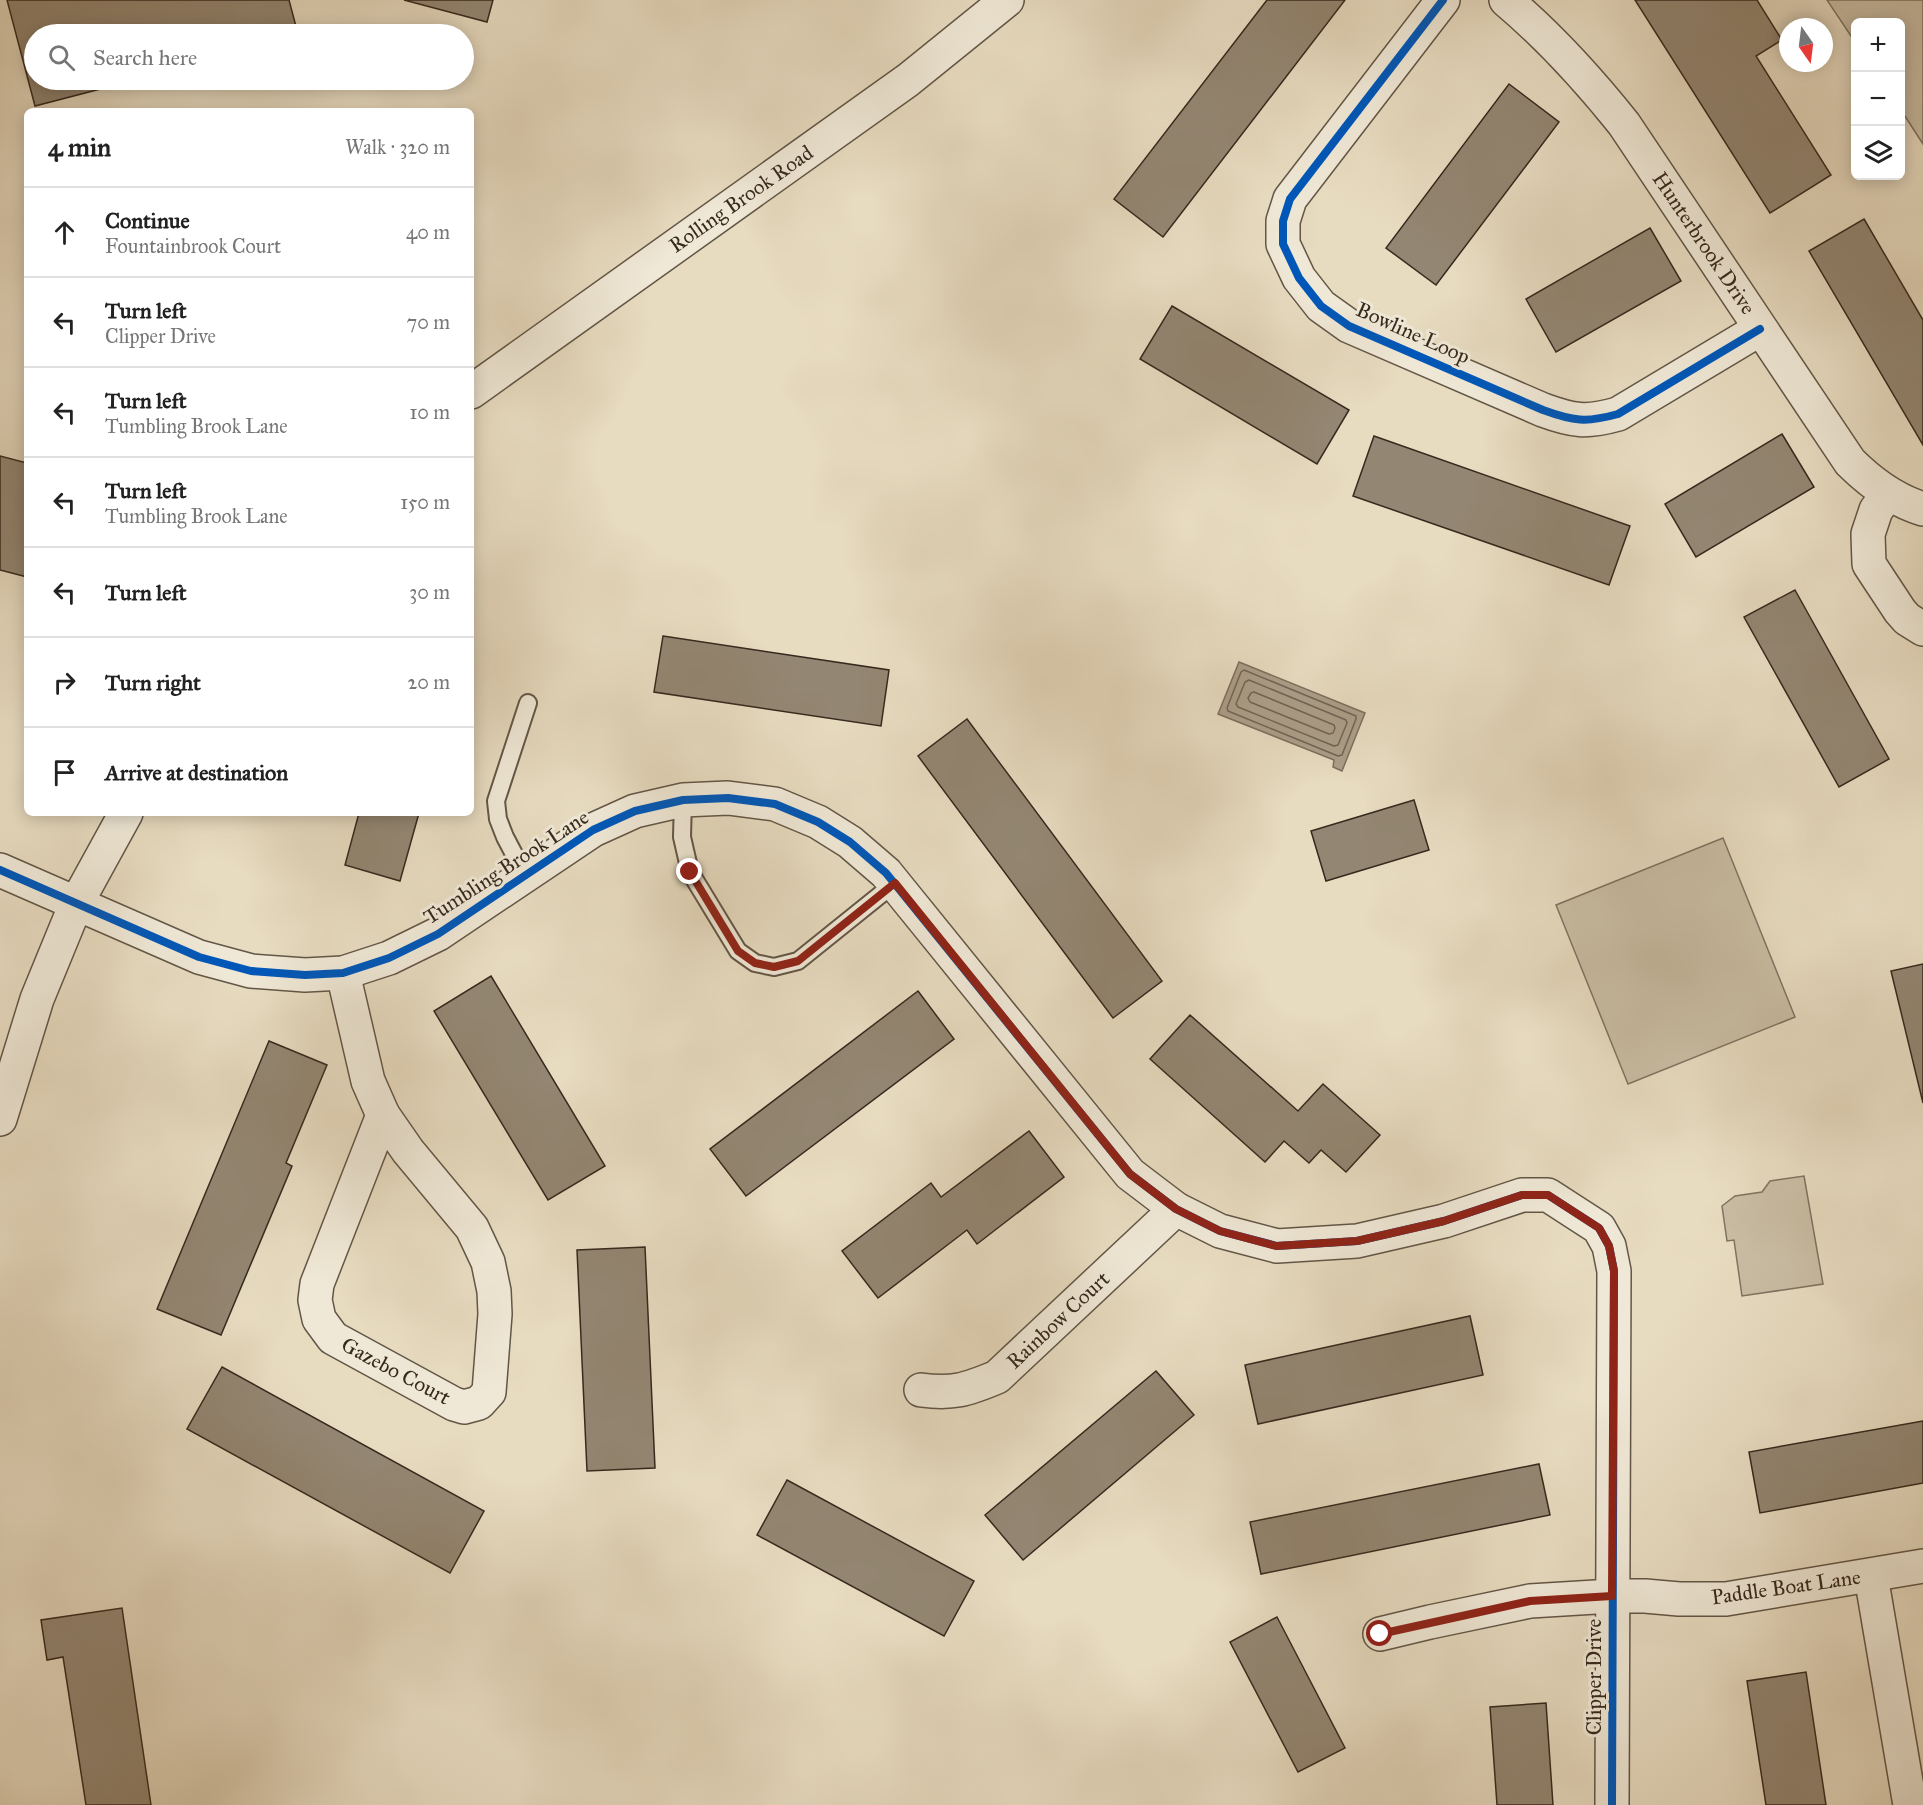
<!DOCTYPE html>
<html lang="en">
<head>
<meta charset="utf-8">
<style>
  :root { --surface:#fff; --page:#f2f2f2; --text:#222; --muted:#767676; --line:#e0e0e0 }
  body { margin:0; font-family:"IM FELL Great Primer",serif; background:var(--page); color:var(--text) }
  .controls { position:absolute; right:18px; top:18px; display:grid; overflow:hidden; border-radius:9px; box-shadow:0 3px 15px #0003 }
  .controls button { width:54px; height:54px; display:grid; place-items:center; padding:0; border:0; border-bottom:2px solid var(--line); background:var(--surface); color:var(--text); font:30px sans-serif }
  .compass { position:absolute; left:1779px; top:18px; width:54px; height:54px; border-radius:50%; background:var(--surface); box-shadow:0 3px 15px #0003; rotate:166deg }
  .stop { position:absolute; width:18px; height:18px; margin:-14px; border:4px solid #8f2418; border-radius:50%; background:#fff }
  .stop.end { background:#8f2418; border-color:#fff; box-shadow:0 2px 6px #0008 }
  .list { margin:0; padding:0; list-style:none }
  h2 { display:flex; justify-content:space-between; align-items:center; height:78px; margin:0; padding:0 24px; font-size:26px }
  h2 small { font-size:20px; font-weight:400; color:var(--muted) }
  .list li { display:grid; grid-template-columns:39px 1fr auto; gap:18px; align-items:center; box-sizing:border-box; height:90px; padding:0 24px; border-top:2px solid var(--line) }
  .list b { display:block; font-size:22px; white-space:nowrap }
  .list p { margin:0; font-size:20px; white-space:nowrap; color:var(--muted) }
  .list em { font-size:20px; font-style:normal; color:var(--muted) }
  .icon { flex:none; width:33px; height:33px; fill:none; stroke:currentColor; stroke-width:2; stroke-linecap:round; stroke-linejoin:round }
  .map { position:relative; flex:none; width:1923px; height:1805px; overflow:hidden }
  .search { position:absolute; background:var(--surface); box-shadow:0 3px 15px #0003; left:24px; top:24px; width:450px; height:66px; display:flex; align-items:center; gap:15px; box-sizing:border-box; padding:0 21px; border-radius:33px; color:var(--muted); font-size:22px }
  .panel { position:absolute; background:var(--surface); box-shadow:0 3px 15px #0003; left:24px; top:108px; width:450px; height:708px; border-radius:9px }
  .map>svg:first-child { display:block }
  .green { fill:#c9bda4; stroke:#807361; stroke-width:1.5 }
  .water { fill:#ab9e89; stroke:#7d6f5e; stroke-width:1.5 }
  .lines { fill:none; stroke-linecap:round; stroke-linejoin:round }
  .shore { stroke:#716454; stroke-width:1.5 }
  .building { fill:#938672; stroke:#37291e; stroke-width:1.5 }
  .service-casing { stroke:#635646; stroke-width:20 }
  .minor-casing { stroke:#635646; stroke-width:36 }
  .service { stroke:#efe8d6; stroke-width:16 }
  .minor { stroke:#efe8d6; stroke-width:33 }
  .cycleway-casing { stroke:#efe8d6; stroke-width:11 }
  .cycleway { stroke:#0057b8; stroke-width:8 }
  .route { stroke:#8f2418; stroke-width:8 }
  .labels { text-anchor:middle; stroke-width:6; stroke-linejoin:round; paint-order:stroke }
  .street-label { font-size:21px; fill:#37291e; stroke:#efe8d6 }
</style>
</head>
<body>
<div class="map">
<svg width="1923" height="1805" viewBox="0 0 1923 1805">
  <rect width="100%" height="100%" fill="#e7dbc0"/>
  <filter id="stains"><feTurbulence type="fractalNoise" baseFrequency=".00333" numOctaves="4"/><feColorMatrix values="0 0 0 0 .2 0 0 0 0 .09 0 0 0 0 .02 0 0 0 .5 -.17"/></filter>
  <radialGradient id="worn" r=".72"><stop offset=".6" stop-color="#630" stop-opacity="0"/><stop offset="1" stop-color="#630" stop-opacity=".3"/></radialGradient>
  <g class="green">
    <path d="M 1827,0 L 1923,0 L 1923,144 L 1901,110 L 1900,22 L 1856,22 L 1855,42 Z"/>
    <path d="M 1723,838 L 1795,1017 L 1628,1084 L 1556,905 Z"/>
    <path d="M 1804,1176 L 1823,1284 L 1742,1296 L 1734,1240 L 1727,1241 L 1722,1206 L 1735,1196 L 1762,1192 L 1770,1181 Z"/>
  </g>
  <path class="water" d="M 1239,662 L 1365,713 L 1342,771 L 1333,767 L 1334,760 L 1218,714 Z"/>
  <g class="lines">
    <g class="shore">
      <path d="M 1244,670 L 1356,716 L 1356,719 L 1342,755 L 1338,756 L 1228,711 L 1227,708 L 1241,672 Z"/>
      <path d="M 1249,680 L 1346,720 L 1347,723 L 1338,745 L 1334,746 L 1238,707 L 1236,704 L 1245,682 Z"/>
      <path d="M 1254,692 L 1334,725 L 1335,728 L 1333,733 L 1329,734 L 1250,702 L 1248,698 L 1251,693 Z"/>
    </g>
  </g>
  <g class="building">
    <path d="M 7,0 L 289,0 L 298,34 L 34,34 L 34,80 L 135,80 L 35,106 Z"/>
    <path d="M 404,0 L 493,0 L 487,22 Z"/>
    <path d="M 1267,0 L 1345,0 L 1163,237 L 1114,199 Z"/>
    <path d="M 1635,0 L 1757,0 L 1782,40 L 1756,56 L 1831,175 L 1770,213 Z"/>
    <path d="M 1509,84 L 1559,122 L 1436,285 L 1386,248 Z"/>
    <path d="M 1864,219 L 1923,320 L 1923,445 L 1809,251 Z"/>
    <path d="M 1650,228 L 1681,281 L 1556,352 L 1526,299 Z"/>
    <path d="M 1172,306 L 1349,410 L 1317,464 L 1140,359 Z"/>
    <path d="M 1782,434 L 1814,487 L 1696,557 L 1665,504 Z"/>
    <path d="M 1374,436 L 1630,526 L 1609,585 L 1353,496 Z"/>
    <path d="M 0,456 L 27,463 L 27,577 L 0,570 Z"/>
    <path d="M 1795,590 L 1889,759 L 1839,787 L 1744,617 Z"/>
    <path d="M 663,636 L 889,670 L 881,726 L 654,692 Z"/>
    <path d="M 967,719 L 1162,981 L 1113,1018 L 918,756 Z"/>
    <path d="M 1414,800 L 1429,850 L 1326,881 L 1311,831 Z"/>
    <path d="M 359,813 L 419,813 L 400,881 L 345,865 Z"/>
    <path d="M 1923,964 L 1923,1103 L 1891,971 Z"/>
    <path d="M 491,976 L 605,1166 L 548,1200 L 434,1011 Z"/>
    <path d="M 918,991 L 954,1039 L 746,1196 L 710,1149 Z"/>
    <path d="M 1190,1015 L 1298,1111 L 1323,1084 L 1380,1135 L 1346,1172 L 1321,1150 L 1309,1163 L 1284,1141 L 1265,1162 L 1150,1059 Z"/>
    <path d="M 269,1041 L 327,1065 L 286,1163 L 292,1166 L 221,1335 L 157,1309 Z"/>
    <path d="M 1029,1131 L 1064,1177 L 977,1244 L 967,1230 L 878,1298 L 842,1251 L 931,1183 L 941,1197 Z"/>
    <path d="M 645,1247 L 655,1468 L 587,1471 L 577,1250 Z"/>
    <path d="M 1470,1316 L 1483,1375 L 1258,1424 L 1245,1365 Z"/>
    <path d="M 222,1367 L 484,1511 L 450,1573 L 187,1429 Z"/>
    <path d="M 1156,1371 L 1194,1415 L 1023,1560 L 985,1515 Z"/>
    <path d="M 1923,1421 L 1923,1483 L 1760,1513 L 1749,1452 Z"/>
    <path d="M 1539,1464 L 1550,1515 L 1261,1574 L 1250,1522 Z"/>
    <path d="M 787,1480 L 974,1581 L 944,1636 L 757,1535 Z"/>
    <path d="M 122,1608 L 151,1805 L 86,1805 L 63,1657 L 47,1660 L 41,1620 Z"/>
    <path d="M 1277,1617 L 1345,1748 L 1298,1772 L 1230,1642 Z"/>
    <path d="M 1806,1672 L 1826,1805 L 1766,1805 L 1747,1681 Z"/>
    <path d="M 1546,1703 L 1553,1805 L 1497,1805 L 1490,1707 Z"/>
  </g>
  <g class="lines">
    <defs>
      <g id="service">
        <path d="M 683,800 L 682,837 L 690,872 L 738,951 L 755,963 L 774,967 L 798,961 L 895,883"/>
        <path d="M 525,875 L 505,837 L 498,819 L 496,801 L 528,703"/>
      </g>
      <g id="minor">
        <path d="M 1443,0 L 1290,199 L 1283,221 L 1283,244 L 1299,278 L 1321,306 L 1349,326 L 1543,410 C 1573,421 1586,423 1618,414 L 1760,329"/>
        <path d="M 1506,0 C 1550,37 1588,79 1624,124 L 1850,462 C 1871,483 1894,500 1923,509"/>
        <path d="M 471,392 L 908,80 L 1007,0"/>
        <path d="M 1888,494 L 1876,510 L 1868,534 L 1869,564 L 1900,611 L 1907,619 L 1923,629"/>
        <path d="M 0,870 L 199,957 L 251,971 L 305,975 L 343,973 L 389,958 L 438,934 L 593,830 L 635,811 L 683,800 L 728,798 L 775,804 L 818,822 L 850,842 L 886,873 L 1130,1174 L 1176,1209 L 1220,1231 L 1277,1246 L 1357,1241 L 1444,1221 L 1522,1195 L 1548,1195 L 1599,1228 L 1609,1246 L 1614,1271 L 1612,1805"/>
        <path d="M 343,973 L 368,1081 L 383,1115"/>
        <path d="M 383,1115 L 408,1151 L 472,1228 L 488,1262 L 494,1291 L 495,1314 L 489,1392 L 479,1403 L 464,1407 L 454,1404 L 333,1338 L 319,1319 L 315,1300 L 317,1284 Z"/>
        <path d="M 0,1119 L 37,999 L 76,904 L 126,813"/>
        <path d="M 921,1390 C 953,1394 966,1390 997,1377 L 1176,1209"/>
        <path d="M 1871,1576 L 1910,1805"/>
        <path d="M 1380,1634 L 1430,1622 L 1530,1601 L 1612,1596 L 1645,1596 L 1679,1599 L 1726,1599 L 1923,1566"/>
      </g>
    </defs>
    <use href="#service" class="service-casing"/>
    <use href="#minor" class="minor-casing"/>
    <use href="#service" class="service"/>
    <use href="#minor" class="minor"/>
    <defs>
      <g id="cycleway">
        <path d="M 1443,0 L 1290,199 L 1283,221 L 1283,244 L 1299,278 L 1321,306 L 1349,326 L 1543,410 C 1573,421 1586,423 1618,414 L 1760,329"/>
        <path d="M 0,870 L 199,957 L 251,971 L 305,975 L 343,973 L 389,958 L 438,934 L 593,830 L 635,811 L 683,800 L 728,798 L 775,804 L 818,822 L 850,842 L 886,873 L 1130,1174 L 1176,1209 L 1220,1231 L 1277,1246 L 1357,1241 L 1444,1221 L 1522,1195 L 1548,1195 L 1599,1228 L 1609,1246 L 1614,1271 L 1612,1805"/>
      </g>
    </defs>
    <use href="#cycleway" class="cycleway-casing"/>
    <use href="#cycleway" class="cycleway"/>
  </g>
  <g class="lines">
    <path class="route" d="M 690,872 L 738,951 L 755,963 L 774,967 L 798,961 L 895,883 L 1130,1174 L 1176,1209 L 1220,1231 L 1276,1246 L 1357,1241 L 1444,1221 L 1522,1195 L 1548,1195 L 1599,1228 L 1609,1246 L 1614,1271 L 1612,1596 L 1530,1601 L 1380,1634"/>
  </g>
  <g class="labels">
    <g class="street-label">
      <text transform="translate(741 199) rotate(-35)" y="7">Rolling Brook Road</text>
      <text transform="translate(1704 243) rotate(56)" y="7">Hunterbrook Drive</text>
      <text transform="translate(1413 333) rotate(24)" y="7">Bowline Loop</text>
      <text transform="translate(506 867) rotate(-33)" y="7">Tumbling Brook Lane</text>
      <text transform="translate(1058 1320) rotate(-43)" y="7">Rainbow Court</text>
      <text transform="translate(396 1371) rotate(28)" y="7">Gazebo Court</text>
      <text transform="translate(1786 1587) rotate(-8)" y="7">Paddle Boat Lane</text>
      <text transform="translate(1594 1677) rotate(-90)" y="7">Clipper Drive</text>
    </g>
  </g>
  <rect width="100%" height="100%" filter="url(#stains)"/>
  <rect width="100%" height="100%" fill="url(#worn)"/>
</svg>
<div class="controls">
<button>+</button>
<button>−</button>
<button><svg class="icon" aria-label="layers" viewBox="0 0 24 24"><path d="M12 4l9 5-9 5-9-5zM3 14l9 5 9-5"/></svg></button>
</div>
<svg class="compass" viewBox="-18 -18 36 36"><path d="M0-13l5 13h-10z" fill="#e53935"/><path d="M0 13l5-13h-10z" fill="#767676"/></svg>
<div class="stop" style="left:1380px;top:1634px"></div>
<div class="stop end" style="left:690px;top:872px"></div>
<div class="search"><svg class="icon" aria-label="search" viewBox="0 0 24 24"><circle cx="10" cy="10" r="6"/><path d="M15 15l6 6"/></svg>Search here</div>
<section class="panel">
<h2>4 min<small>Walk · 320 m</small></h2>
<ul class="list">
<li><svg class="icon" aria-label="ahead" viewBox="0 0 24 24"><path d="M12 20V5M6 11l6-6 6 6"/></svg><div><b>Continue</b><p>Fountainbrook Court</p></div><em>40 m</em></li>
<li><svg class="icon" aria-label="left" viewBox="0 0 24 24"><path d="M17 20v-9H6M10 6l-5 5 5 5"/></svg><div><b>Turn left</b><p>Clipper Drive</p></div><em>70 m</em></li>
<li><svg class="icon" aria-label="left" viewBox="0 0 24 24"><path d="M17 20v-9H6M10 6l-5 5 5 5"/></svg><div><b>Turn left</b><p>Tumbling Brook Lane</p></div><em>10 m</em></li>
<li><svg class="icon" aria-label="left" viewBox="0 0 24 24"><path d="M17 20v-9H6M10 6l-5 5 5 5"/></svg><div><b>Turn left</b><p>Tumbling Brook Lane</p></div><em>150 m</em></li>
<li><svg class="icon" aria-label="left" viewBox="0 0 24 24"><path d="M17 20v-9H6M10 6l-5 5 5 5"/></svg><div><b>Turn left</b></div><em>30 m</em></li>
<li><svg class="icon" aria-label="right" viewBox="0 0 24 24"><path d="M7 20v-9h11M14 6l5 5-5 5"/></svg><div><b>Turn right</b></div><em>20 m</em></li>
<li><svg class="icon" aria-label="arrive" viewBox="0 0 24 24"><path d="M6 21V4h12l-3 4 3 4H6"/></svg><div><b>Arrive at destination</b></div></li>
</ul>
</section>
</div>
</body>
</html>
